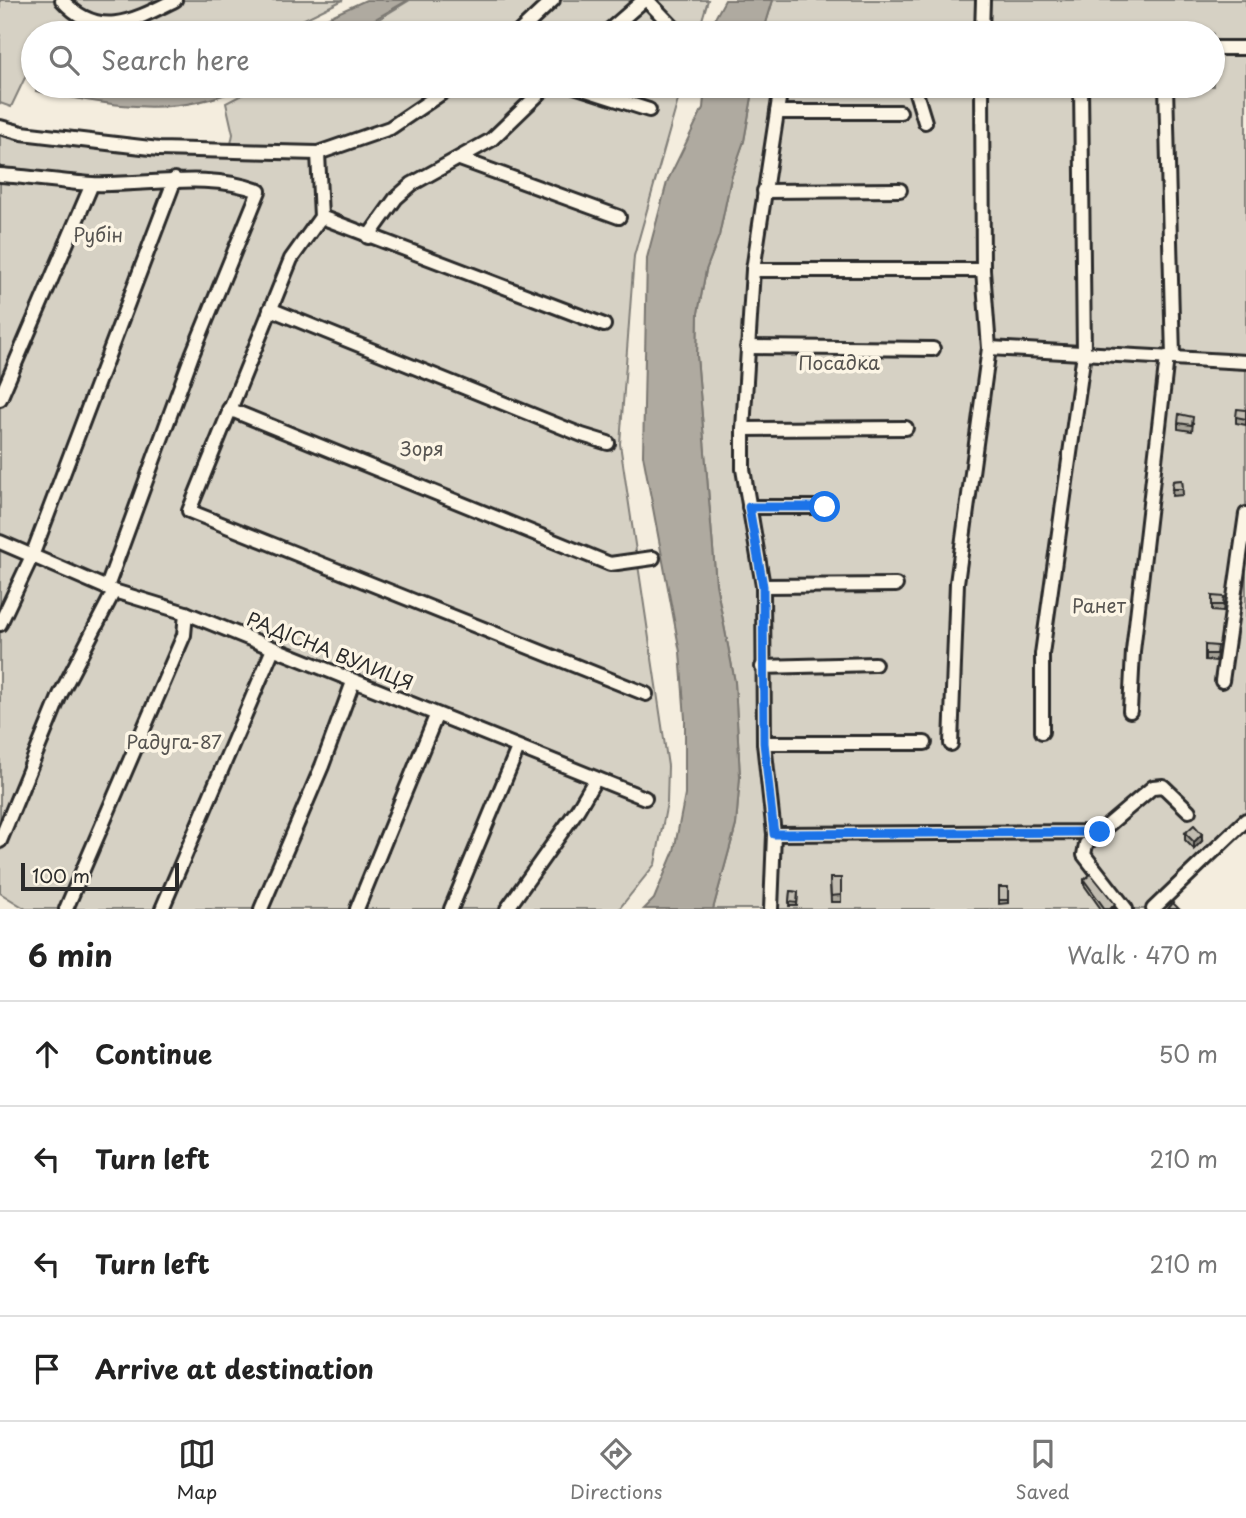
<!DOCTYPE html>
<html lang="en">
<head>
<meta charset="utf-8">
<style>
  :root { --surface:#fff; --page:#f6f6f6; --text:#222; --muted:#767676; --line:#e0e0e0; --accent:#2b2b2b }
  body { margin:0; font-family:"Playpen Sans",sans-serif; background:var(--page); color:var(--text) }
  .scale { position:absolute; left:21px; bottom:18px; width:158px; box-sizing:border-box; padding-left:7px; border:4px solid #2b2b2b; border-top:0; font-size:19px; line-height:24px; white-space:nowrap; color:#2b2b2b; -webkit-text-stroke:5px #fcf5e5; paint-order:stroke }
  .stop { position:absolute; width:21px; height:21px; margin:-16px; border:5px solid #1a73e8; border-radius:50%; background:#fff }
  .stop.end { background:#1a73e8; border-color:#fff; box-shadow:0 2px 7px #0008 }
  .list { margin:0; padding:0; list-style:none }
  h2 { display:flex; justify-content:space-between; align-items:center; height:91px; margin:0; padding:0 28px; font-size:30px }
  h2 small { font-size:23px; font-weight:400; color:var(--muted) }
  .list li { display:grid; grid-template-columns:46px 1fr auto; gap:21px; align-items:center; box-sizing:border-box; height:105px; padding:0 28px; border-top:2px solid var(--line) }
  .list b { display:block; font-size:26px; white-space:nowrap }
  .list em { font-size:23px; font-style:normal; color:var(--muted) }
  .icon { flex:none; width:38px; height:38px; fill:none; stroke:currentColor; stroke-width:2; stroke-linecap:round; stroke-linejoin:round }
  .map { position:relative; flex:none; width:1246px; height:909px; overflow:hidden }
  .search { position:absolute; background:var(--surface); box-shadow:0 2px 5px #0004; left:21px; right:21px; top:21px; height:77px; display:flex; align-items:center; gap:18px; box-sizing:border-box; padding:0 24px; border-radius:38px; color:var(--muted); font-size:26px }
  .sheet { height:511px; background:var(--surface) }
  nav { display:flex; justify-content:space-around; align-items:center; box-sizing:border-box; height:98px; border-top:2px solid var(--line); background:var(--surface); font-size:19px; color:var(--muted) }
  nav a { display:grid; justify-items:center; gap:4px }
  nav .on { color:var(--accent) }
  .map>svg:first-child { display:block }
  .green { fill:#d6d1c4; stroke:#807e78; stroke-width:2 }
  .water { fill:#afaaa0; stroke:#7a7771; stroke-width:2 }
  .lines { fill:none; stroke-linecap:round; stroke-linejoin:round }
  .minor-casing { stroke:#2b2b2b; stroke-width:18 }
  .minor { stroke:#fcf5e5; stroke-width:12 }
  .wall { fill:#a7a398; stroke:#2b2b2b; stroke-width:2 }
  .shaded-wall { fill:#88847c; stroke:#2b2b2b; stroke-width:2 }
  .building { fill:#c2bdb1; stroke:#2b2b2b; stroke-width:2 }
  .route { stroke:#1a73e8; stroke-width:9 }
  .labels { text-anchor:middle; stroke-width:7; stroke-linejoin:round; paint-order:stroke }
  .park-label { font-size:19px; fill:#565451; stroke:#fcf5e5 }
  .street-label { font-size:19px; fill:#2b2b2b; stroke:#fcf5e5 }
</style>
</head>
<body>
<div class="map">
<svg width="1246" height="909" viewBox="0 0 1246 909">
  <rect width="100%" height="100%" fill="#f4edde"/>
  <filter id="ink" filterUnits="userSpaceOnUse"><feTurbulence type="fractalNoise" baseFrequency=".0143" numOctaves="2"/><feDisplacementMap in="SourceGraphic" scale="14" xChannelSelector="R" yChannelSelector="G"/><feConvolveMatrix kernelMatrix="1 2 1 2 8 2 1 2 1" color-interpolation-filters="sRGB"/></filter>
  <g filter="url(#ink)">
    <g class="green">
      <path d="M 0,0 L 343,0 L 276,33 L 33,33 L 33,67 L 30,67 L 11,107 L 0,103 Z"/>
      <path d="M 410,0 L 708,0 L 698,33 L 356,33 Z"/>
      <path d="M 773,0 L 1246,0 L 1246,812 L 1146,909 L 713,909 L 736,825 L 740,777 L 735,682 L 716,584 L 697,356 L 698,313 L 706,270 L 719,236 L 731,178 L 744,141 L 754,86 L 1213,86 L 1213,33 L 763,33 Z"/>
      <path d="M 259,86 L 682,86 L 634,256 L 620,444 L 668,766 L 667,803 L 655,864 L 619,909 L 26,909 L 0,893 L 0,125 L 14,131 L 230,149 L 233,134 L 226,103 Z"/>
    </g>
    <g class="water">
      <path d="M 366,0 L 408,0 L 351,33 L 294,33 Z"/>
      <path d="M 725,0 L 773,0 L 763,33 L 712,33 L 714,20 Z"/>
      <path d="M 37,86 L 246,86 C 171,120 113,105 36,91 Z"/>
      <path d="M 705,86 L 754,86 L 744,141 L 731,178 L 719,236 L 706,270 L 698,313 L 697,356 L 716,584 L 735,682 L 740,777 L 736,825 L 713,909 L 644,909 L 654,899 L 674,851 L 685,795 L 685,719 L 680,652 L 643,455 L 647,258 L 667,182 L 703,108 Z"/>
    </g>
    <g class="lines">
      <defs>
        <g id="minor">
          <path d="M 62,0 C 99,41 135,20 175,0"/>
          <path d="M 647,0 L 673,27"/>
          <path d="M 518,33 L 553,0"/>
          <path d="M 606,33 L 644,0"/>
          <path d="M 982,33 L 983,0"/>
          <path d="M 1213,48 L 1246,48"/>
          <path d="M 574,86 L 649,110"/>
          <path d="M 914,86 L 925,122"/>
          <path d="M 1166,86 L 1173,357"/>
          <path d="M 777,112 L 900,112"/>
          <path d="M 0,127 L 22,133 L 159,149 L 318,153 L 390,128 L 452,86"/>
          <path d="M 318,153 L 321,217 L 291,259 L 189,511 L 646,694"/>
          <path d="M 460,159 L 619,217"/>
          <path d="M 0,175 C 31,177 61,182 92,184 C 148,186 206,171 259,191 L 192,355 L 107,587"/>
          <path d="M 764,191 L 900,190"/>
          <path d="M 321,217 L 604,325"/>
          <path d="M 368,237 L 396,198 L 412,184 L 491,140 L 547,86"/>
          <path d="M 753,270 L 983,270"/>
          <path d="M 270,309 L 582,435 L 608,443"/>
          <path d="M 747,347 L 933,349"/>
          <path d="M 989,348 L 1246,362"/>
          <path d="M 0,399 L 92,184"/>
          <path d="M 229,409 L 610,564 L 653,558"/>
          <path d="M 743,429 L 906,428"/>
          <path d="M 749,507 L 825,507"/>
          <path d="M 0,542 L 114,591 L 186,613 L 645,798"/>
          <path d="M 763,586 L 896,585"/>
          <path d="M 0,624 L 32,556 L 175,179"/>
          <path d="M 762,667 L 875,664"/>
          <path d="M 1222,681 L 1246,514"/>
          <path d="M 1130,711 L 1133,651 L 1167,357"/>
          <path d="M 1042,732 L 1042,654 L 1084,353 L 1081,86"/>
          <path d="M 764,743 L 925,743"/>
          <path d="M 951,744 L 957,583 L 989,348 L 983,270 L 982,86"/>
          <path d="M 1100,832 L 1086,844 L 1084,855 L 1126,909"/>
          <path d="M 774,834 L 1100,832 L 1153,787 L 1163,786 L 1189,811"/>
          <path d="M 0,841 L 60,695 L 114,591"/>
          <path d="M 66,909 L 184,635 L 186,613"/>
          <path d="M 162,909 L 273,649"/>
          <path d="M 261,909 L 322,766 L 353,682"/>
          <path d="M 357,909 L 436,716"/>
          <path d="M 451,909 L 518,748"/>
          <path d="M 507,909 L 578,809 L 595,780"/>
          <path d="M 771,909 L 774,834 L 764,743 L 763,586 L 743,469 L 743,429 L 753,270 L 781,86"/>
          <path d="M 1153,909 L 1246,820"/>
        </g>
      </defs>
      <use href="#minor" class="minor-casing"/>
      <use href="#minor" class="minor"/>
    </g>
    <g class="wall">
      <path d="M 1246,410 L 1246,425 L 1236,423 L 1236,417 Z"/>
      <path d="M 1178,423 L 1193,423 L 1192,431 L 1178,429 Z"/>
      <path d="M 1182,480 L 1183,495 L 1172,496 L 1173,481 Z"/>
      <path d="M 1212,596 L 1224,603 L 1223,612 L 1212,611 Z"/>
      <path d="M 1205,645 L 1217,652 L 1216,661 L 1205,660 Z"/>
      <path d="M 1185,833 L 1202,841 L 1194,849 L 1185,840 Z"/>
      <path d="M 830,878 L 841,878 L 841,902 L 831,902 Z"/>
      <path d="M 1084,880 L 1115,909 L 1101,909 L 1084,885 Z"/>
      <path d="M 999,887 L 1008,887 L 1008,903 L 999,904 Z"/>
      <path d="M 790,891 L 798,892 L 797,906 L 789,906 Z"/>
    </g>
    <path class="shaded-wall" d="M 1202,834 L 1202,841 L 1194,849 L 1194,842 Z"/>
    <g class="building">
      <path d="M 1237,409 L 1246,410 L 1246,419 L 1236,417 Z"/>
      <path d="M 1179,414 L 1193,417 L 1192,425 L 1178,423 Z"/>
      <path d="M 1182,480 L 1183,489 L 1172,489 L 1173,481 Z"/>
      <path d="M 1212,596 L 1224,597 L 1223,605 L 1212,605 Z"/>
      <path d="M 1205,645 L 1217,646 L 1216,654 L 1205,654 Z"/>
      <path d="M 1194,825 L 1202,834 L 1194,842 L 1185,833 Z"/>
      <path d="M 1091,874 L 1115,904 L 1110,909 L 1105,909 L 1084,880 Z"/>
      <path d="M 830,878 L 841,878 L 841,895 L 831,896 Z"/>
      <rect x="999" y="887" width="9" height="13"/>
      <path d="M 790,891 L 798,892 L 797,903 L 789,902 Z"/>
      <path d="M 1173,903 L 1179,909 L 1168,909 Z"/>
    </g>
  </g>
  <g class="lines" filter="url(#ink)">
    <path class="route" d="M 825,507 L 749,507 L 763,586 L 764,743 L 774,834 L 1100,832"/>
  </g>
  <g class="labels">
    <g class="park-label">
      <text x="98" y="242">Рубін</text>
      <text x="839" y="370">Посадка</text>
      <text x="422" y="456">Зоря</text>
      <text x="1099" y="613">Ранет</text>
      <text x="174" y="749">Радуга-87</text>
    </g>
    <g class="street-label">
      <text transform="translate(330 651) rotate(22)" y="7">РАДІСНА ВУЛИЦЯ</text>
    </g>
  </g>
</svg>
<div class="scale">100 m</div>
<div class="stop" style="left:825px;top:507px"></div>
<div class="stop end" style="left:1100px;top:832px"></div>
<div class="search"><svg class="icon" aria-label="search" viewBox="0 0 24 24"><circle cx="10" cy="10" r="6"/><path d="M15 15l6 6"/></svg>Search here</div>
</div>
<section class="sheet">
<h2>6 min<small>Walk · 470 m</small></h2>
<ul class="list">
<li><svg class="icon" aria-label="ahead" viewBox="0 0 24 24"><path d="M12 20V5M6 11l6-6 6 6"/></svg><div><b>Continue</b></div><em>50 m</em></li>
<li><svg class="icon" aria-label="left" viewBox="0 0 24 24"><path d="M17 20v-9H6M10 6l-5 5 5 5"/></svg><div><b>Turn left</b></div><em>210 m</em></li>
<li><svg class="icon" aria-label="left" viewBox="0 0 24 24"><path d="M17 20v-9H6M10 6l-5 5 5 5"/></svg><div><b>Turn left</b></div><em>210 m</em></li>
<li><svg class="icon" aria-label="arrive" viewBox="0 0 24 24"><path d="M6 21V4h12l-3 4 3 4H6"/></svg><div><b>Arrive at destination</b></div></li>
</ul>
</section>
<nav>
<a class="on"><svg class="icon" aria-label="map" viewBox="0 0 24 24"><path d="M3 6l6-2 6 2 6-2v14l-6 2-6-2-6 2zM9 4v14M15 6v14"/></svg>Map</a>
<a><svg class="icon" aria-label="directions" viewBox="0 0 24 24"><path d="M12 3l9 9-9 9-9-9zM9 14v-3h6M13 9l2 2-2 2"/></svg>Directions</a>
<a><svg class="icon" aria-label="saved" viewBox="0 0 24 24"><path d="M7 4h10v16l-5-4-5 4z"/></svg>Saved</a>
</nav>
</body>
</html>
